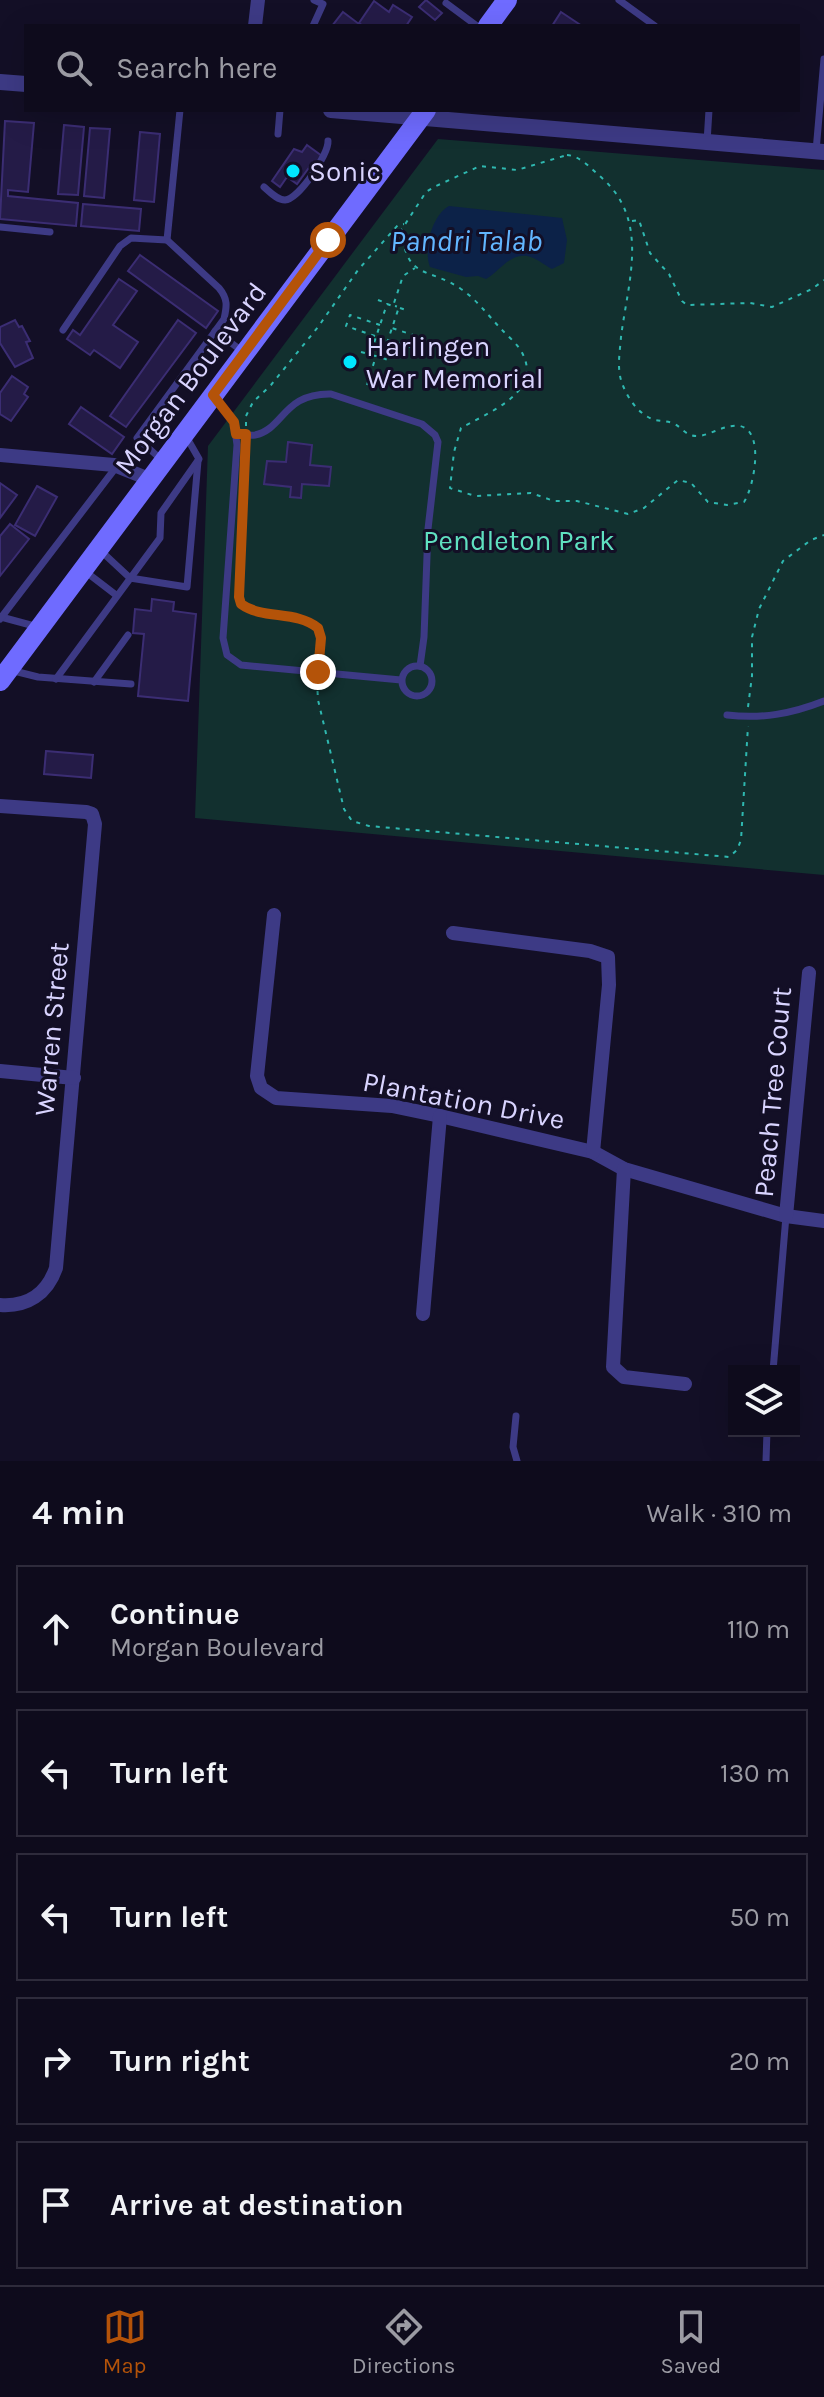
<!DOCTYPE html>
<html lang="en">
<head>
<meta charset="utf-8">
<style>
  :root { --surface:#0e0b1c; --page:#1c1929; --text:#f1f3f6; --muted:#9b9ba3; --line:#2e2b3b; --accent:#b45309 }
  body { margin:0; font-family:Karla,sans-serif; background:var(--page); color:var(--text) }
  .controls { position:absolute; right:24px; bottom:24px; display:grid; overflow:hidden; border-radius:0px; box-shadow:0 8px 32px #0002 }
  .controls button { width:72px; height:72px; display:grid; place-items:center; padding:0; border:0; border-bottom:2px solid var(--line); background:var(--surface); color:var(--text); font:40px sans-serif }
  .stop { position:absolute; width:24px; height:24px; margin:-18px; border:6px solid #b45309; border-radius:50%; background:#fff }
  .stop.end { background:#b45309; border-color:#fff; box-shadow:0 2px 8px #0008 }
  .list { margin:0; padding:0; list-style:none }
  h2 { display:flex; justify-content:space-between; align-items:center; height:104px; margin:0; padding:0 32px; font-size:34px }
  h2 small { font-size:26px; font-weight:400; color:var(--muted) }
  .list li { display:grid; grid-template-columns:52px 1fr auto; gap:24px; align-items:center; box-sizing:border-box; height:128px; margin:0 16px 16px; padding:0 16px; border:2px solid var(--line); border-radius:0px }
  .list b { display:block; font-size:30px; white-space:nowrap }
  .list p { margin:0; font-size:26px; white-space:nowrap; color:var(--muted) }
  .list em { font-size:26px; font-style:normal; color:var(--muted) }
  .icon { flex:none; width:44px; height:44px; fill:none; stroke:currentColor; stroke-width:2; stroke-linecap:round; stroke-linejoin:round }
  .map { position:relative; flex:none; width:824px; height:1461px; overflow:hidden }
  .search { position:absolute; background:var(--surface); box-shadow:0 8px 32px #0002; left:24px; right:24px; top:24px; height:88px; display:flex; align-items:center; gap:20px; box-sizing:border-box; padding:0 28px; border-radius:0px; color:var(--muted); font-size:30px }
  .sheet { height:824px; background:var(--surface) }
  nav { display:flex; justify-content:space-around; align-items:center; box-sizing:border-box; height:112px; border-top:2px solid var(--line); background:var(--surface); font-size:22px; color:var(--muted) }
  nav a { display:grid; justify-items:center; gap:4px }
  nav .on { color:var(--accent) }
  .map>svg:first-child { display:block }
  .green { fill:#12302f }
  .water { fill:#0c2248 }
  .building { fill:#241b47; stroke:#3b2d73; stroke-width:2 }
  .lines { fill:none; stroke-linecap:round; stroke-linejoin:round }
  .path { stroke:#2fb8b0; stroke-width:2; stroke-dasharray:4 6; stroke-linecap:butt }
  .service { stroke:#3d3a85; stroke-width:7 }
  .minor { stroke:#3d3a85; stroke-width:14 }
  .tertiary { stroke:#3d3a85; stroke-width:16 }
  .secondary { stroke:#6f6bff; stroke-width:20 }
  .route { stroke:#b45309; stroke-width:10 }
  .poi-dot { fill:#00e5ff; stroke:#130f26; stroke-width:3 }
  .labels { text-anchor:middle; stroke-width:6; stroke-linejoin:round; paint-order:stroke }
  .poi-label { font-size:28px; fill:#d9d4ff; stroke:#130f26; text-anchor:start }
  .street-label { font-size:28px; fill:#d9d4ff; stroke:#130f26 }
  .park-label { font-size:28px; fill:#5fe0c0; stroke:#130f26 }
  .water-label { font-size:30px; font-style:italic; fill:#62b6ff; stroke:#130f26 }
</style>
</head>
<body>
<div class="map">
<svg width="824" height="1461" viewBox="0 0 824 1461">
  <rect width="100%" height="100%" fill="#130f26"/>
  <path class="green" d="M 438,139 L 824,170 L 824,875 L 195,818 L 208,446 Z"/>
  <path class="water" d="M 449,206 L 562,218 L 567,240 L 564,263 L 552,269 C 544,265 537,258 527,256 C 510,253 500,271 486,279 L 478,276 L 466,277 L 430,267 C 423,250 432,215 449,206 Z"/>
  <g class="building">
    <path d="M 426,0 L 442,13 L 435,20 L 419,7 Z"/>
    <path d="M 374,1 L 389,12 L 393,5 L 412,17 L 406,26 L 363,26 L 359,23 Z"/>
    <path d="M 343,12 L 359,24 L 357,26 L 332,26 Z"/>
    <path d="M 561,12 L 582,26 L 552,26 Z"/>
    <path d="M 5,121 L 34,123 L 28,192 L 8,190 L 8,196 L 78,203 L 76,226 L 0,219 Z"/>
    <path d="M 64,125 L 84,127 L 78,195 L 58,194 Z"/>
    <path d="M 90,128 L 110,129 L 104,198 L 84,196 Z"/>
    <path d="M 140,132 L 160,134 L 154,202 L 134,200 Z"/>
    <path d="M 307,145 L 322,156 L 316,164 L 313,162 L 297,184 L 287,177 L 280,187 L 272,181 L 294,149 L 302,152 Z"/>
    <path d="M 83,204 L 141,209 L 139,231 L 81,226 Z"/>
    <path d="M 140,255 L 218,311 L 206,328 L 128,271 Z"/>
    <path d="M 119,279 L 137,291 L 113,325 L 138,342 L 120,368 L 94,350 L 90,355 L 67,339 L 73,330 L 80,335 Z"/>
    <path d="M 15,320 L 19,327 L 22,326 L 30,341 L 26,342 L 33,358 L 15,367 L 0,343 L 0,327 Z"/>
    <path d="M 178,320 L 196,333 L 126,427 L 110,416 Z"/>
    <path d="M 12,376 L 28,387 L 24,394 L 28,397 L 11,421 L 0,414 L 0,393 Z"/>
    <path d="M 81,407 L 124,437 L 112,454 L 69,424 Z"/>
    <path d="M 288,442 L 312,445 L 310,465 L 331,467 L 329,486 L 302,484 L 301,498 L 290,497 L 291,487 L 264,484 L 267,461 L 286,462 Z"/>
    <path d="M 0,483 L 17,495 L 0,518 Z"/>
    <path d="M 37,486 L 57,497 L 35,536 L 15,525 Z"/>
    <path d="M 10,524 L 29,539 L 0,576 L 0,536 Z"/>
    <path d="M 152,599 L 174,602 L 173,611 L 196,614 L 188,701 L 138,696 L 144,634 L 133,633 L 135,609 L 151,611 Z"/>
    <path d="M 46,751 L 93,755 L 91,778 L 44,774 Z"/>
  </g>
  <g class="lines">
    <g class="path">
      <path d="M 567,155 C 581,156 591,169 602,178 C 650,221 628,281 621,337 C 620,351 617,366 621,380 C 626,396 638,415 655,420 C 661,421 667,421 673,423 C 683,428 686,437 699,436 C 713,434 725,424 740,426 C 765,431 754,487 744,502 L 727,505 L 708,502 L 691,483 L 678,480 L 644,508 L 628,514 L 577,501 L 554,501 L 531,493 L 475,496 L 450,488 L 454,452 L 461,428 C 485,414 540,394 524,357 C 520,346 509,337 501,329 C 488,315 476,299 461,289 C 430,267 405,281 402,229 L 426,192 L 434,187 L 480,166 L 517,170 Z"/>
      <path d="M 632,221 L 639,220 L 650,253 L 669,274 L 682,301 L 687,305 L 750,303 L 772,307 L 812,289 L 824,280"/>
      <path d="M 378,300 L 386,303"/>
      <path d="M 400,308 L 409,311"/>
      <path d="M 375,336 L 346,326 L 350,315 L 380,325"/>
      <path d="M 388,340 L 418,349 L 422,338 L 392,328"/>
      <path d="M 361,352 L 369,354"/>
      <path d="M 378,357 L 382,358 L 399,307 L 395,306"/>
      <path d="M 383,358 L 390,361"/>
      <path d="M 367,385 L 376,356 L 370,355 L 387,304 L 393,306 L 403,276 L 415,268"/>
      <path d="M 246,426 L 246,416 L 253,402 L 271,385 L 318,327 L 358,270 L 398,225 L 404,224"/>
      <path d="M 245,484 L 239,597 L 241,604 C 276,630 327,592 319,662"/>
      <path d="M 317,681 L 318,700 L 344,809 L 352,821 L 369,826 L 729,857 L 737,850 L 741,840 L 748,726"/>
      <path d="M 748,707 L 752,676 L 752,637 L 759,609 L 783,561 L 811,540 L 824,535"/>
    </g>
    <g class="service">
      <path d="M 619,0 L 655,26"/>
      <path d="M 446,3 L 477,26"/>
      <path d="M 313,26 L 323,4 L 314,0"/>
      <path d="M 278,134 L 280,110"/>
      <path d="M 707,142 L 709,110"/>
      <path d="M 816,151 L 824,59"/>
      <path d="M 264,187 C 270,192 277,200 285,200 C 299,199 329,154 328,141"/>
      <path d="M 0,227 L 50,232"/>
      <path d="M 167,240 L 180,110"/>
      <path d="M 63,330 L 120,246 L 131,238 L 167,240 L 219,288 C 228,299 227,306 224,319 L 137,438 L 163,461"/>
      <path d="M 215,331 L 242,351"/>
      <path d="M 216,398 L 234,422 L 237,445 L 223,638 L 227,655 L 241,665 L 401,680"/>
      <path d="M 236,434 C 241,434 249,436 255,435 C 284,429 283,393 331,394 L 422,424 L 435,435 L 438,442 L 428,529 L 424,637 L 420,666"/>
      <path d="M 101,551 L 130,578 L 187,587 L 198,461"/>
      <path d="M 86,572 L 116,595"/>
      <path d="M 1,617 L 38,627"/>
      <path d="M 0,619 L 117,466"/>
      <circle cx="417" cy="681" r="15"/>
      <path d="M 10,670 L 38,677 L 131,684"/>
      <path d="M 56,679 L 160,538 L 161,513 L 199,459 L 187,438"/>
      <path d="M 94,682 L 128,635"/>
      <path d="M 727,715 C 762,719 791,714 824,701"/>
      <path d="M 773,1371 L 786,1216"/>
      <path d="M 516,1416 L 513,1447 L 517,1461"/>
      <path d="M 766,1461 L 767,1431"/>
    </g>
    <g class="minor">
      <path d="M 255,26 L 258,0"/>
      <path d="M 0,455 L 114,465 L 149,479"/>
      <path d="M 0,806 L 86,812 L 92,814 L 95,824 L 56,1268 C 47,1294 27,1307 0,1305"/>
      <path d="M 274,915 L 257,1076 L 261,1088 L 276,1098 L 392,1106 L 440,1116 L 593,1152 L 624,1169 L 786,1216 L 824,1221"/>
      <path d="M 453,933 L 590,951 L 608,957 L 609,985 L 593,1152"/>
      <path d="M 0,1071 L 74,1078"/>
      <path d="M 624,1169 L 613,1367 L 624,1377 L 685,1384"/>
      <path d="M 786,1216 L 809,973"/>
      <path d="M 423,1314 L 440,1116"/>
    </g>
    <g class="tertiary">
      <path d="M 0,82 L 26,84"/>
      <path d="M 331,110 L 824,152"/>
    </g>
    <g class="secondary">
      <path d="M 488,26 L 507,0"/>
      <path d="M 0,681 L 426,110"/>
    </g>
  </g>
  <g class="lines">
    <path class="route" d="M 318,672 L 321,638 L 318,628 C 296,610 263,620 241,604 L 239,597 L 246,434 L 236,434 L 234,422 L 213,395 L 328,240"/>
  </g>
  <g class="poi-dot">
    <circle cx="293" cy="171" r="8"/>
    <circle cx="350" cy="362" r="8"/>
  </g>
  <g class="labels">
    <g class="poi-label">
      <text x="309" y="181">Sonic</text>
      <text x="366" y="356">Harlingen<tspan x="366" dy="32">War Memorial</tspan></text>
    </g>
    <g class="street-label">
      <text transform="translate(190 378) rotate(-53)" y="10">Morgan Boulevard</text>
      <text transform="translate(51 1029) rotate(-85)" y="10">Warren Street</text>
      <text transform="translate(772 1092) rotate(-85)" y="10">Peach Tree Court</text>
      <text transform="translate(464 1100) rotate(11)" y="10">Plantation Drive</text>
    </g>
    <g class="park-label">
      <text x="519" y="550">Pendleton Park</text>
    </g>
    <g class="water-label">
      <text x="466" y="251">Pandri Talab</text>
    </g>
  </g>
</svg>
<div class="controls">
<button><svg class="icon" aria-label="layers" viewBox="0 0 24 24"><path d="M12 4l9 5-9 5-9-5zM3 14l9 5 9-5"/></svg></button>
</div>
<div class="stop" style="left:328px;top:240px"></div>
<div class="stop end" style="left:318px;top:672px"></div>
<div class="search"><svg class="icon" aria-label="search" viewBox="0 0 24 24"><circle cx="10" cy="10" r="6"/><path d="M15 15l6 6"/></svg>Search here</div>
</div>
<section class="sheet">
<h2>4 min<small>Walk · 310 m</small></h2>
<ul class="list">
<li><svg class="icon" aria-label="ahead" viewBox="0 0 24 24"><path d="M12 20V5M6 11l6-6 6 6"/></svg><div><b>Continue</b><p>Morgan Boulevard</p></div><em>110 m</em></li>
<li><svg class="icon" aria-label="left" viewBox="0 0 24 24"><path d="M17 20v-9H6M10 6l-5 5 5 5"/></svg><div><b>Turn left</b></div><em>130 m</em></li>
<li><svg class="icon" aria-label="left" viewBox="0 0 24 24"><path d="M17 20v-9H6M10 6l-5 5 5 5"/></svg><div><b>Turn left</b></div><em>50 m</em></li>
<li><svg class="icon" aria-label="right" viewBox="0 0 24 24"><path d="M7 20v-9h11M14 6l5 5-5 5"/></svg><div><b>Turn right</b></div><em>20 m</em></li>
<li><svg class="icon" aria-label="arrive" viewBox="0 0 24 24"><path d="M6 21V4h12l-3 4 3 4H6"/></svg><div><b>Arrive at destination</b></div></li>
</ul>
</section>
<nav>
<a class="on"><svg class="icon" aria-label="map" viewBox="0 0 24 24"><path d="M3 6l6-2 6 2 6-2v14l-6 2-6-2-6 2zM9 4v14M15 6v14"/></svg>Map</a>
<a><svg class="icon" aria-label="directions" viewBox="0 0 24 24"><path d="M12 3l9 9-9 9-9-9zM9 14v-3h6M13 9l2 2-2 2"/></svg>Directions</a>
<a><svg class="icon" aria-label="saved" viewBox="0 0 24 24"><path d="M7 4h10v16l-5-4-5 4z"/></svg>Saved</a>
</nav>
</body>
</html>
